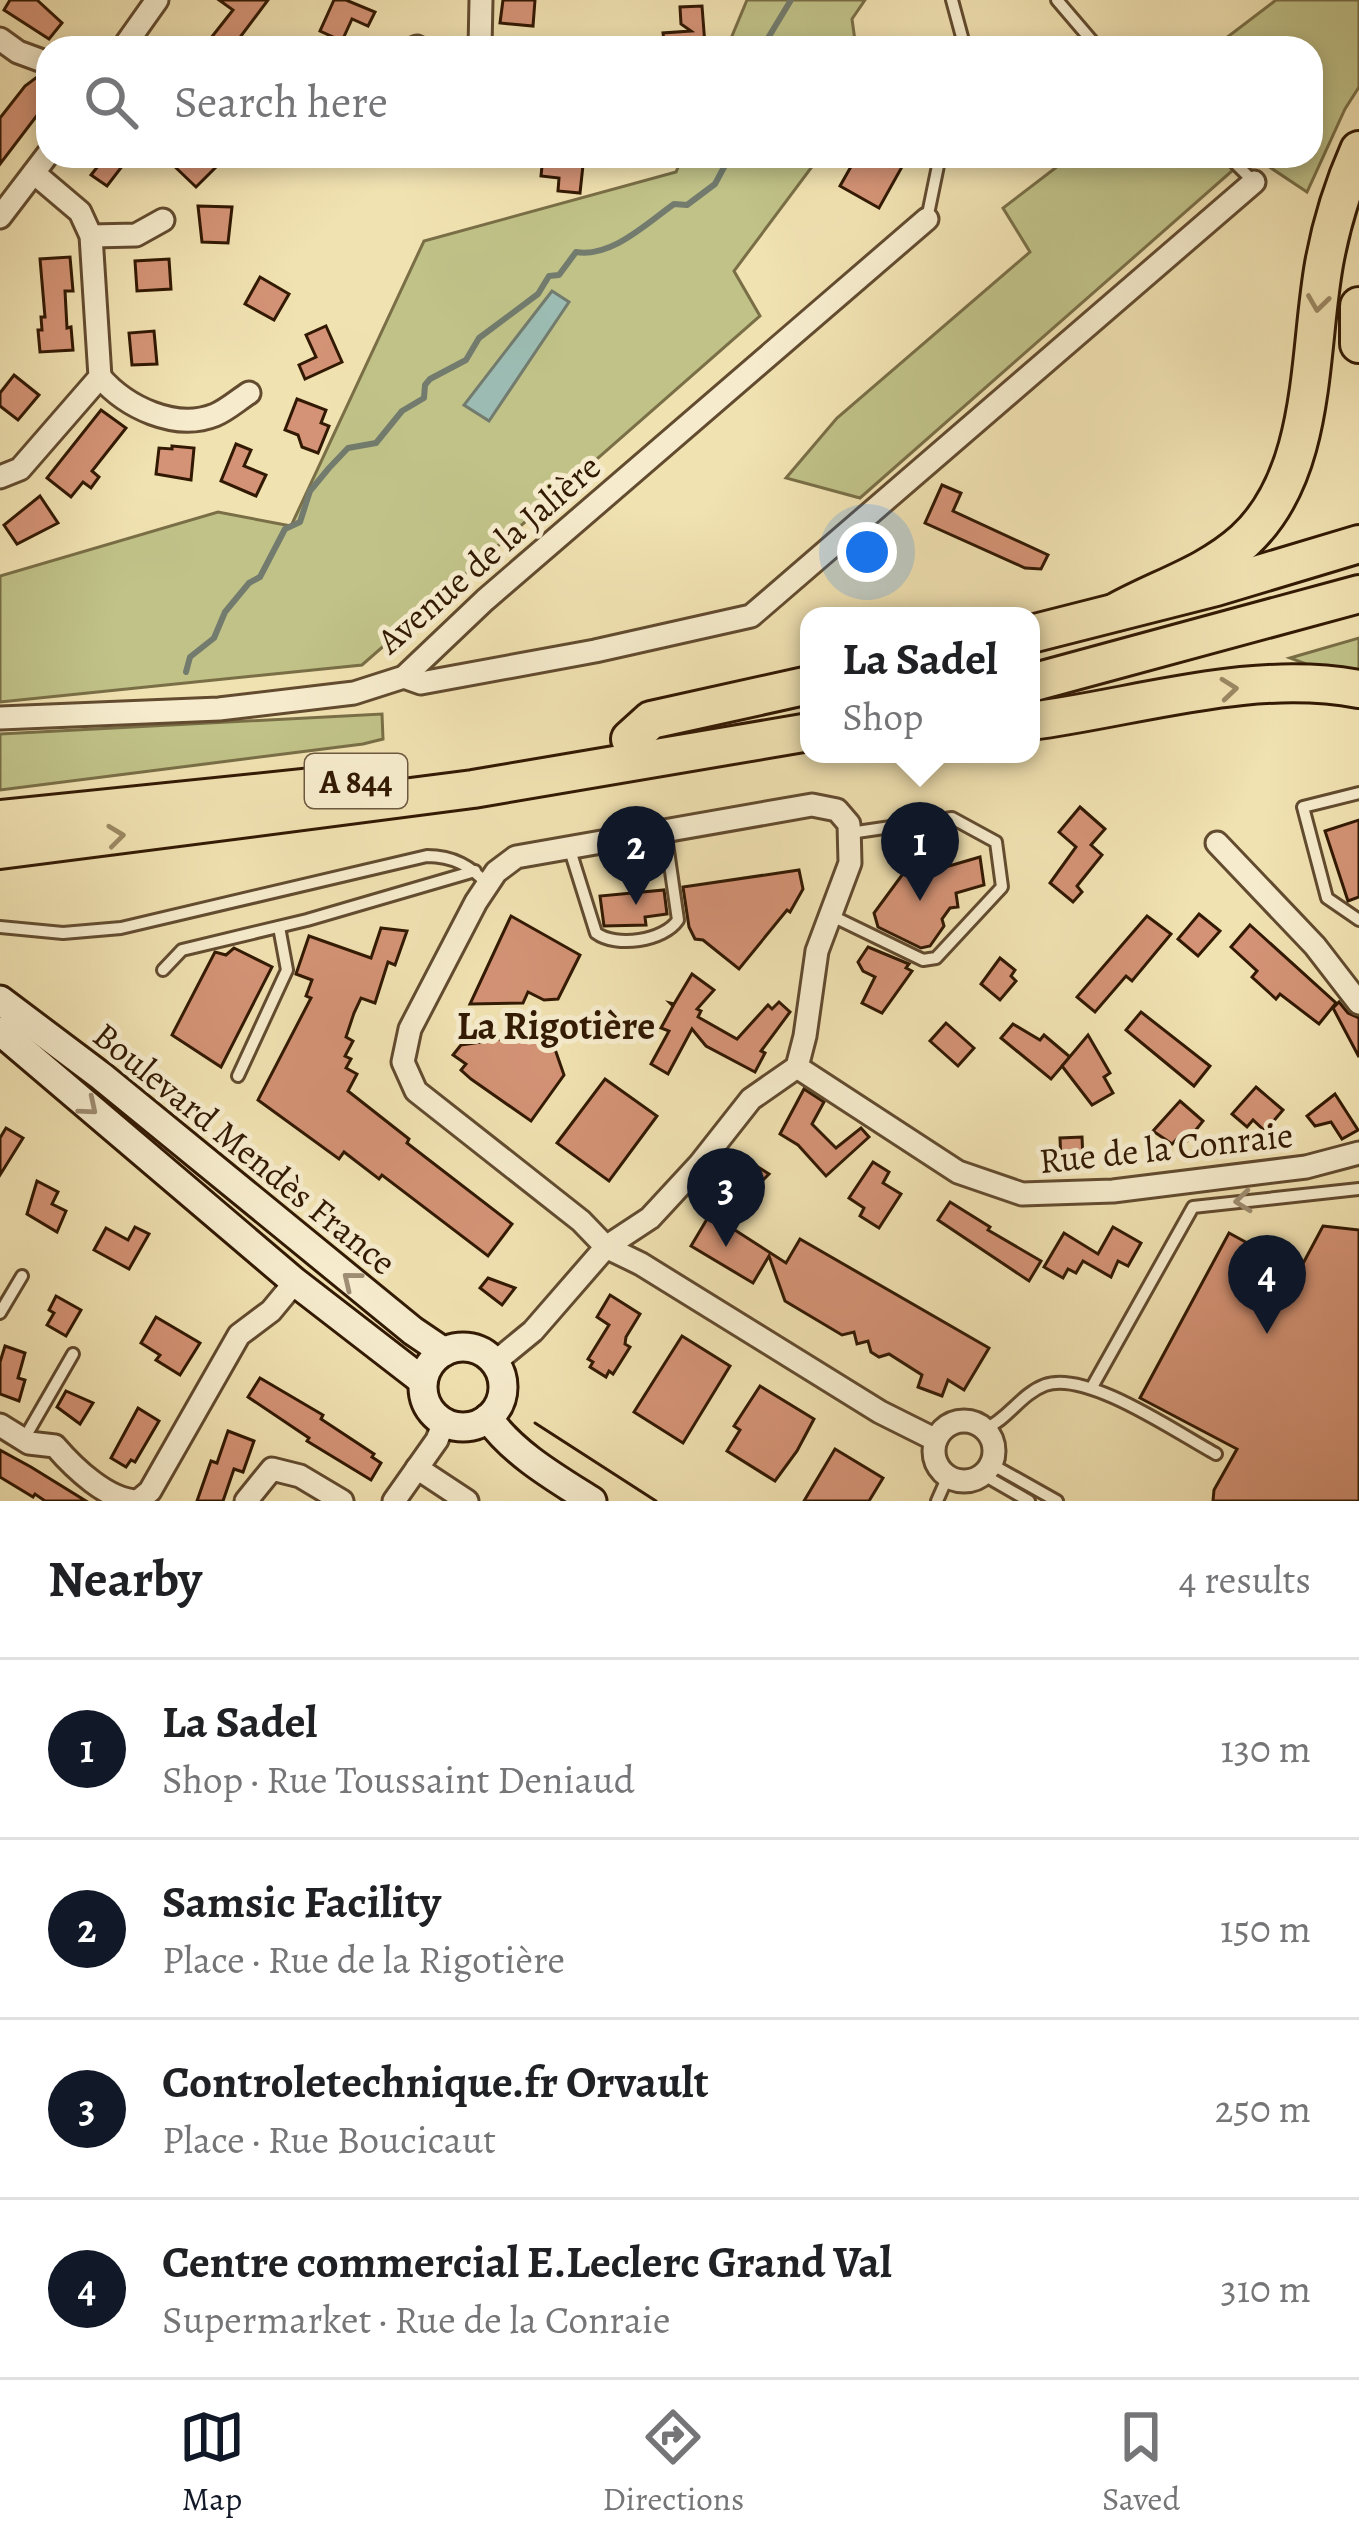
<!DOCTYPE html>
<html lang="en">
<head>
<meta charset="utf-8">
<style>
  :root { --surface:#fff; --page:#f2f2f2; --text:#202124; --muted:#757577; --line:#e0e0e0; --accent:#111827 }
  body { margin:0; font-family:Alegreya,serif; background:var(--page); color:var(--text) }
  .you { position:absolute; left:867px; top:552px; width:42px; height:42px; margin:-30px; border:9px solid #fff; border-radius:50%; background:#1a73e8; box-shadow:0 0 0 18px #1a73e833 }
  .badge { display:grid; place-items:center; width:78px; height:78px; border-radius:50%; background:var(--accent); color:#fff; font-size:39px; font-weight:700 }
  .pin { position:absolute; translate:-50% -99px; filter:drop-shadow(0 3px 6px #0008) }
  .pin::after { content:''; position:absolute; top:63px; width:42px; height:36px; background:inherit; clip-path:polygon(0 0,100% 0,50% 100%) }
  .popup { position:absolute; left:800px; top:607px; width:240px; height:156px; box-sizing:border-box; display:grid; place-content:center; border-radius:24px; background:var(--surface); filter:drop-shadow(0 3px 9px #0005); font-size:39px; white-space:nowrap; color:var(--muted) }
  .popup b { font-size:45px; color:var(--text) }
  .popup::after { content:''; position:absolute; left:50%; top:100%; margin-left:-24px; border:24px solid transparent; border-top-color:var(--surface) }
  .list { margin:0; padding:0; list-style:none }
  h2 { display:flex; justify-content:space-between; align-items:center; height:156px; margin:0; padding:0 48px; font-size:51px }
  h2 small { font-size:39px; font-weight:400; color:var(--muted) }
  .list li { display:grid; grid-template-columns:78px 1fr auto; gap:36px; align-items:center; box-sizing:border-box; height:180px; padding:0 48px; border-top:3px solid var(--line) }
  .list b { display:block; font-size:45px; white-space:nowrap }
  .list p { margin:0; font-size:39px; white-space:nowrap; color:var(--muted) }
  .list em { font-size:39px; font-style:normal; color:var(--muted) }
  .icon { flex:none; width:66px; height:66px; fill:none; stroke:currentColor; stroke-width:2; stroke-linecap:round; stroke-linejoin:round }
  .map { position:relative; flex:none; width:1359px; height:1501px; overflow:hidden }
  .search { position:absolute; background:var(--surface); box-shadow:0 6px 18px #0003; left:36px; right:36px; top:36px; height:132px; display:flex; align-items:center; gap:30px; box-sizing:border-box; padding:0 42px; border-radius:36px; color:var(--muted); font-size:45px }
  .sheet { height:876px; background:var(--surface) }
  nav { display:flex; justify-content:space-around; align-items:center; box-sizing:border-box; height:168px; border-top:3px solid var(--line); background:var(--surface); font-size:33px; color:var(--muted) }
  nav a { display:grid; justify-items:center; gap:6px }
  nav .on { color:var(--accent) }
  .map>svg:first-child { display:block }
  .green { fill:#c0c288; stroke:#796e46; stroke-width:3 }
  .water { fill:#9cbcb3; stroke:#727b6d; stroke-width:3 }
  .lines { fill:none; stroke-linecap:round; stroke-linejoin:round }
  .stream { stroke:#727b6d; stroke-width:6 }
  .building { fill:#d49376; stroke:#321903; stroke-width:3 }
  .service-casing { stroke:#624b2f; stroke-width:16 }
  .minor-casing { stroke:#624b2f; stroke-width:27 }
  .secondary-casing { stroke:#321903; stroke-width:33 }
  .motorway-casing { stroke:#321903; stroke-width:42 }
  .service { stroke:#f6eccd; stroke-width:10 }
  .minor { stroke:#f6eccd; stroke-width:21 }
  .secondary { stroke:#f6eccd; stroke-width:27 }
  .motorway { stroke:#f1e2b2; stroke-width:36 }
  .tram { stroke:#321903; stroke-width:3 }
  .oneway { stroke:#9b8863 }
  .oneway2 { stroke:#9e8d72 }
  .labels { text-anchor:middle; stroke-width:10; stroke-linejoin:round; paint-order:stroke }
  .shield { fill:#f6eccd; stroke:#6d5840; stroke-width:3 }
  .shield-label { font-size:33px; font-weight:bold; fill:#321903 }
  .street-label { font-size:36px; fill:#321903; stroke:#f6eccd }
  .neighbourhood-label { font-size:39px; font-weight:bold; fill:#321903; stroke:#f6eccd }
</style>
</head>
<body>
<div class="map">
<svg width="1359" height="1501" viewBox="0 0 1359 1501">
  <rect width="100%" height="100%" fill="#f1e2b2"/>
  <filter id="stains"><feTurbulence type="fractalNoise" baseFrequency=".00167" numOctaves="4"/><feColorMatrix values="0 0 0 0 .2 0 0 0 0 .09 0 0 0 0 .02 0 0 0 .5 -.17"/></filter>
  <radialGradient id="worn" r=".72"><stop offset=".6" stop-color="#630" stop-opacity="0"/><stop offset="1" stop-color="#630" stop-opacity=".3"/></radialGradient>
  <g class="green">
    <path d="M 747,0 L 865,0 L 852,19 L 856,48 L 727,48 Z"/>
    <path d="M 1276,0 L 1359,0 L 1359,87 L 1345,109 L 1307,192 L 1253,156 L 1311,156 L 1311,48 L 1213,48 Z"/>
    <path d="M 683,156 L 820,156 L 734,271 L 760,316 L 362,665 L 0,702 L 0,576 L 218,512 L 291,526 L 424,241 L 676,172 Z"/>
    <path d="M 1071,156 L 1249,156 L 860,498 L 786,478 L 837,418 L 1030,252 L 1003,208 Z"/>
    <path d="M 1359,638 L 1359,671 L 1314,667 L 1290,658 Z"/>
    <path d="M 382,714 L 383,739 L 363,744 L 0,790 L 0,734 Z"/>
  </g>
  <path class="water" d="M 552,291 L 569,302 L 489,421 L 464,405 Z"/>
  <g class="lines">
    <g class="stream">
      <path d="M 762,48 L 791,0"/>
      <path d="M 186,672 L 190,657 L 214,638 L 225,612 L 249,583 L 260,577 L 285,529 L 300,522 L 310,491 L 329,468 L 348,448 L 376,443 L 402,411 L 424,398 L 425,385 L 430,379 L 466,360 L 479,338 L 538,294 L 549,276 L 559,275 L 576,252 C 611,258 646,224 674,204 L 687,205 L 715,184 L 730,156"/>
    </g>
  </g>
  <g class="building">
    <path d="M 10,0 L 37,0 L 62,23 L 49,39 L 4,10 Z"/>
    <path d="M 219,0 L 268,0 L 232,48 L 203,48 L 233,10 Z"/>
    <path d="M 334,0 L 346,0 L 375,12 L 368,26 L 352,19 L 342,41 L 320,31 Z"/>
    <path d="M 503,0 L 535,0 L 533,26 L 500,23 Z"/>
    <path d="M 702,6 L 705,45 L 665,48 L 663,33 L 691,31 L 681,24 L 680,7 Z"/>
    <path d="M 37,77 L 48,85 L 48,101 L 0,164 L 0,118 L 25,86 Z"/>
    <path d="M 106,156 L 130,156 L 107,186 L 91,175 Z"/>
    <path d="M 179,156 L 206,156 L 217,166 L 196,187 L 172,164 Z"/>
    <path d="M 543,156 L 584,156 L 580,193 L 558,191 L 559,178 L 541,176 Z"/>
    <path d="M 857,156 L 908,156 L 879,208 L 840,186 Z"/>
    <path d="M 198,206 L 232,207 L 228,243 L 202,242 Z"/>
    <path d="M 70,257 L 73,291 L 65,291 L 67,328 L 71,327 L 73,350 L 40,352 L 38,330 L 42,330 L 41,317 L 45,317 L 40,259 Z"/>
    <path d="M 169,259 L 171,289 L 137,291 L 135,261 Z"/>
    <path d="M 260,277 L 289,294 L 274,320 L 245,304 Z"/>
    <path d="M 326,326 L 342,362 L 305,379 L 299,365 L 316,357 L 306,335 Z"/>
    <path d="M 154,331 L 157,364 L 132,365 L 129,333 Z"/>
    <path d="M 14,375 L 39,395 L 18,420 L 0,406 L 0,393 Z"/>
    <path d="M 297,399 L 326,410 L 321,423 L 329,426 L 318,453 L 302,447 L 298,435 L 285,430 Z"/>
    <path d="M 101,410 L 126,428 L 92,471 L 99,477 L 91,488 L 83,482 L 71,497 L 47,478 Z"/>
    <path d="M 236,444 L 251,450 L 244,466 L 266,475 L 256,496 L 221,481 Z"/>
    <path d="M 172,446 L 194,448 L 191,480 L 156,474 L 159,448 L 172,449 Z"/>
    <path d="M 942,485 L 961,493 L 953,511 L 1048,555 L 1041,569 L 1025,568 L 925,523 Z"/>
    <path d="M 40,496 L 58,523 L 17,544 L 4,525 Z"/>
    <path d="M 1080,807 L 1105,829 L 1091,845 L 1102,855 L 1077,886 L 1082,892 L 1073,902 L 1050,883 L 1076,847 L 1059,832 Z"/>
    <path d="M 1359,820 L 1359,897 L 1348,901 L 1325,831 Z"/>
    <path d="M 948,849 L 949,866 L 980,857 L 984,885 L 956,893 L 958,907 L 950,908 L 942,919 L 944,926 L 930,946 L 921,948 L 878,927 L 874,913 L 905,871 L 923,869 L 921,852 Z"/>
    <path d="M 799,870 L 803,889 L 790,912 L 787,910 L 739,969 L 703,940 L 695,939 L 689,927 L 683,887 Z"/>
    <path d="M 664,890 L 667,914 L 645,917 L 646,925 L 604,926 L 600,896 Z"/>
    <path d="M 1199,914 L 1220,931 L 1198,956 L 1178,939 Z"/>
    <path d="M 511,916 L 580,955 L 558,999 L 544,1000 L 528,992 L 523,1003 L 470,1004 Z"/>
    <path d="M 1147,916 L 1171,934 L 1132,981 L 1126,976 L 1095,1012 L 1077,997 Z"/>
    <path d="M 1250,925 L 1336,1003 L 1319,1024 L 1280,994 L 1276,999 L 1252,977 L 1257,971 L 1231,947 Z"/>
    <path d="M 381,928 L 407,931 L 395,965 L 388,962 L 375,1003 L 361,998 L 354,1013 L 346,1037 L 353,1041 L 345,1056 L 351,1059 L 346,1068 L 357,1074 L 348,1091 L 409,1139 L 407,1143 L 512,1224 L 488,1256 L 382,1175 L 379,1179 L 344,1152 L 339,1159 L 258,1100 L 311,998 L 306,996 L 312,980 L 296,974 L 309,936 L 371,958 Z"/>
    <path d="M 868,947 L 909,964 L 906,968 L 912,971 L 882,1013 L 862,1003 L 875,977 L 863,971 L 858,962 Z"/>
    <path d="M 234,948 L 272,967 L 221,1067 L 172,1035 L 215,952 L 226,955 Z"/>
    <path d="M 1000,958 L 1015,970 L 1011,976 L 1016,981 L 1000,1000 L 981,984 Z"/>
    <path d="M 692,974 L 714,990 L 697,1009 L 701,1011 L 698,1017 L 737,1039 L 768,1005 L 772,1009 L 779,1002 L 790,1012 L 761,1051 L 765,1053 L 755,1072 L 706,1046 L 692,1029 L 668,1074 L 651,1064 L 669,1031 L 661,1028 L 673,1006 L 670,1003 L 674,1004 Z"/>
    <path d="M 1339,1002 L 1348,1013 L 1359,1018 L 1359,1057 L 1333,1008 Z"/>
    <path d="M 1141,1012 L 1210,1066 L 1194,1086 L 1126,1030 Z"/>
    <path d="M 946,1023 L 974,1048 L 958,1066 L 930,1041 Z"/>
    <path d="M 1013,1024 L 1040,1040 L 1044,1035 L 1070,1057 L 1051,1079 L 1001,1038 Z"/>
    <path d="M 549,1032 L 564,1075 L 531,1121 L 471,1079 L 461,1070 L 466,1064 L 453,1055 L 461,1045 Z"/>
    <path d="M 1088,1035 L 1110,1073 L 1104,1077 L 1113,1093 L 1092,1105 L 1062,1066 Z"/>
    <path d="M 605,1079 L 657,1116 L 609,1181 L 557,1143 Z"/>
    <path d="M 1256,1087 L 1283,1110 L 1265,1131 L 1253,1120 L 1247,1127 L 1232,1114 Z"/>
    <path d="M 804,1089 L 824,1102 L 812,1124 L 836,1148 L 861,1128 L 869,1137 L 826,1176 L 798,1145 L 780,1134 Z"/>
    <path d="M 1335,1094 L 1358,1130 L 1342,1139 L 1331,1122 L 1315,1126 L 1307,1116 Z"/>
    <path d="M 1180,1101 L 1203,1121 L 1187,1141 L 1179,1137 L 1172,1144 L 1153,1131 Z"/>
    <path d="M 6,1128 L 23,1138 L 0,1175 L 0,1138 Z"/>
    <path d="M 1082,1137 L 1083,1159 L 1061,1161 L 1060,1138 Z"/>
    <path d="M 742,1157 L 769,1174 L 756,1187 L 733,1174 Z"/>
    <path d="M 873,1162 L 889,1172 L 883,1183 L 901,1194 L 879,1228 L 860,1216 L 864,1208 L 849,1198 Z"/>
    <path d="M 37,1181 L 58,1192 L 52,1204 L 66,1211 L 57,1232 L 27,1214 Z"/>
    <path d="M 950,1202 L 990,1227 L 988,1230 L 1041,1261 L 1029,1281 L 938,1220 Z"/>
    <path d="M 710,1214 L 786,1263 L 800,1239 L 989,1348 L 964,1390 L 948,1380 L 942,1396 L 918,1387 L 922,1375 L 889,1354 L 879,1357 L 871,1352 L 868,1341 L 857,1344 L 854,1332 L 842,1335 L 785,1301 L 769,1256 L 753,1283 L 691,1246 Z"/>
    <path d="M 1323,1226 L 1359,1230 L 1359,1501 L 1213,1501 L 1214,1490 L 1237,1449 L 1140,1398 L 1229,1233 L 1299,1271 Z"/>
    <path d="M 135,1227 L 149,1234 L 129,1269 L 94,1250 L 106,1228 L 128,1240 Z"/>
    <path d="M 1113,1227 L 1141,1243 L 1128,1266 L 1118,1261 L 1111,1277 L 1083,1261 L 1076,1273 L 1068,1269 L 1063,1278 L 1044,1267 L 1064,1233 L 1098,1254 Z"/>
    <path d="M 488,1278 L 515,1288 L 502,1305 L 480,1288 Z"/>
    <path d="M 610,1295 L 640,1314 L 626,1337 L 625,1344 L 630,1347 L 613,1374 L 609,1371 L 606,1377 L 590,1367 L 593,1362 L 588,1359 L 609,1325 L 597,1317 Z"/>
    <path d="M 56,1296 L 81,1310 L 66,1336 L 47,1325 L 54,1313 L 49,1310 Z"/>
    <path d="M 156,1317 L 200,1343 L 180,1375 L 156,1360 L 160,1355 L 141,1343 Z"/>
    <path d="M 682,1336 L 730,1366 L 683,1443 L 634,1412 Z"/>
    <path d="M 5,1346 L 25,1353 L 18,1378 L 25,1380 L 19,1401 L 0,1394 L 0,1362 Z"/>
    <path d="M 260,1378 L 323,1415 L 321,1419 L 374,1454 L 372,1457 L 381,1463 L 371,1480 L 307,1441 L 309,1438 L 248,1397 Z"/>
    <path d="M 760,1386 L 814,1419 L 797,1451 L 775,1481 L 727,1451 L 740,1430 L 734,1426 Z"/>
    <path d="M 66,1391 L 93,1403 L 80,1424 L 57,1407 Z"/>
    <path d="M 138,1408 L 159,1421 L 135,1462 L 131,1460 L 126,1467 L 111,1458 Z"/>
    <path d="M 228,1431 L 254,1441 L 243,1472 L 234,1469 L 223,1501 L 197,1501 L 211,1461 L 217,1463 Z"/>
    <path d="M 835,1449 L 883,1478 L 869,1501 L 804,1501 Z"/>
    <path d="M 0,1450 L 31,1467 L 86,1501 L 45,1501 L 35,1494 L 33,1497 L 0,1477 Z"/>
  </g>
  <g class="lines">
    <defs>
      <g id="service">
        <path d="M 952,0 L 965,48"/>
        <path d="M 1057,0 L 1098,48"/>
        <path d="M 1228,156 L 1254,182"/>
        <path d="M 927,219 L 940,156"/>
        <path d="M 1359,793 L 1303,807 L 1327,898 L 1359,920"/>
        <path d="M 569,847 L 596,933 C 616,948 664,941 678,920 L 665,830"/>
        <path d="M 830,915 L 923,960 L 936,958 L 1002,887 L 996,842 L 952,818 L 850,833"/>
        <path d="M 0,927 L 63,933 L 121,928 L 427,856 C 453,856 471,866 488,885"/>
        <path d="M 163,970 L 182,950 L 307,920 L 475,871"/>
        <path d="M 238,1076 L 287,970 L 279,927"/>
        <path d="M 0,1313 L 22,1276"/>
        <path d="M 1092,1387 L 1193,1207 L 1359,1189"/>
        <path d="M 985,1429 C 1008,1419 1021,1394 1045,1385 C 1087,1370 1177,1433 1216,1454"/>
        <path d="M 24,1439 L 73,1354"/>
        <path d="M 991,1464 L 1057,1501"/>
        <path d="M 982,1474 L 1029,1501"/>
        <path d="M 937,1501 L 948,1476"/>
      </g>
      <g id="minor">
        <path d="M 0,39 L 18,52 L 48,63"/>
        <path d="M 417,47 L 419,48"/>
        <path d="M 123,48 L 157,0"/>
        <path d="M 480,48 L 481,0"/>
        <path d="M 0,217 L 48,154"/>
        <path d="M 91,236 L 136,235 L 163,220"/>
        <path d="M 100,377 C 126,407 175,431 215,415 C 227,410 238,400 249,393"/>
        <path d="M 0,477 L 20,469 L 100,377 L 91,236 L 80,212 L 34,173"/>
        <path d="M 404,677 L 421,683 L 595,651 L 751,616 L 1254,182"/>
        <path d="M 0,718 L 219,709 L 354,693 L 404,677 L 485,600 L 927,219"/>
        <path d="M 1217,843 L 1315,946 L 1359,1003"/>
        <path d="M 797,1067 L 958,1172 L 1022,1194 L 1113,1191 L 1306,1167 L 1359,1153"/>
        <path d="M 494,1363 L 533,1331 L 606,1247 L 650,1218 L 699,1165 L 751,1099 L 797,1067 L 805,1036 L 817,951 L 850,863 L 849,824 L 837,810 L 812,805 L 516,857 L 496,872 L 476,902 L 410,1029 L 403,1062 L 416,1091 L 581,1221 L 606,1247 L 641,1264 L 880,1412 L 936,1440"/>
        <circle cx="964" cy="1451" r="30"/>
        <path d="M 0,1425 L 29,1443 L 55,1446 C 74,1468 108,1501 138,1501 L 150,1491 L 239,1335 L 271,1311 L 295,1282"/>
        <path d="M 417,1468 L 467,1501"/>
        <path d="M 246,1501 L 272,1469 L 300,1476 L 342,1501"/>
        <path d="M 394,1501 L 437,1440 L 444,1422"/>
      </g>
      <g id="secondary">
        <path d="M 0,1000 L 101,1076 L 413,1331 L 444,1352"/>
        <path d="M 0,1031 L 295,1282 L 423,1381"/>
        <circle cx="463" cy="1387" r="40"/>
        <path d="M 488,1418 C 514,1454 554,1477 592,1501"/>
      </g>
      <g id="motorway">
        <path d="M 1359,306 L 1359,344"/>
        <path d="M 1116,612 C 1159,588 1206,575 1244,541 C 1317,474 1308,355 1324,264 C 1331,225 1343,186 1359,150"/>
        <path d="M 1031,634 L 1216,587 L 1359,544"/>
        <path d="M 1031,683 L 1359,594"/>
        <path d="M 1031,721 C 1138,707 1250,669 1359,689"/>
        <path d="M 630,739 L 651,720 L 809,685"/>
        <path d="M 0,819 L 313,787"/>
        <path d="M 0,850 L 473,789 L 809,732"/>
      </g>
    </defs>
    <use href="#service" class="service-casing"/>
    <use href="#minor" class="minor-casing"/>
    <use href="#secondary" class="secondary-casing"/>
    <use href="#motorway" class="motorway-casing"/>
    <use href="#service" class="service"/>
    <use href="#minor" class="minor"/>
    <use href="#secondary" class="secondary"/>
    <use href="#motorway" class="motorway"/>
    <path class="tram" d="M 535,1423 L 656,1501"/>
  </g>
  <defs><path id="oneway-chevron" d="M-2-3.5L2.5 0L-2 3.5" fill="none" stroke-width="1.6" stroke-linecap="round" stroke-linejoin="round" transform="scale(3)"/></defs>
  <g class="oneway">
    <use href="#oneway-chevron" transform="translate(1318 303) rotate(98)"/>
    <use href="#oneway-chevron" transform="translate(1229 689) rotate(-6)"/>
    <use href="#oneway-chevron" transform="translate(116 836) rotate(-7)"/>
  </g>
  <g class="oneway2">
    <use href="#oneway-chevron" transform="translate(89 1107) rotate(40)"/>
    <use href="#oneway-chevron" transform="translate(1243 1201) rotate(174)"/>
    <use href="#oneway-chevron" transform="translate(351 1280) rotate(-141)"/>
  </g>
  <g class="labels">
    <rect class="shield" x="305" y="754" width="102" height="54" rx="9"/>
    <g class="shield-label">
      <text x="356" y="793">A 844</text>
    </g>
    <g class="street-label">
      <text transform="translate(488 553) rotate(-41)" y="13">Avenue de la Jalière</text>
      <text transform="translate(1166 1147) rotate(-6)" y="13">Rue de la Conraie</text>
      <text transform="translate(245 1148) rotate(39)" y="13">Boulevard Mendès France</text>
    </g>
    <g class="neighbourhood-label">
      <text x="556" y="1039">La Rigotière</text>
    </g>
  </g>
  <rect width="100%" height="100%" filter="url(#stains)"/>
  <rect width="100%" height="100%" fill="url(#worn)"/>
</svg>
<div class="you"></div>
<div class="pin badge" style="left:920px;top:901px">1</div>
<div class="popup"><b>La Sadel</b>Shop</div>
<div class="pin badge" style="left:636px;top:905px">2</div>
<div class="pin badge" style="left:726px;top:1247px">3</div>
<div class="pin badge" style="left:1267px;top:1334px">4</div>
<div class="search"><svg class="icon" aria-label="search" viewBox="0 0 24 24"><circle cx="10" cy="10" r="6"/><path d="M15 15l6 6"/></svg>Search here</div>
</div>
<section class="sheet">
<h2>Nearby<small>4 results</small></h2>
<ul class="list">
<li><span class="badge">1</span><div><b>La Sadel</b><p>Shop · Rue Toussaint Deniaud</p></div><em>130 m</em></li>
<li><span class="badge">2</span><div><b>Samsic Facility</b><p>Place · Rue de la Rigotière</p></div><em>150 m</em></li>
<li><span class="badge">3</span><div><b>Controletechnique.fr Orvault</b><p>Place · Rue Boucicaut</p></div><em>250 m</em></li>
<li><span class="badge">4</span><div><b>Centre commercial E.Leclerc Grand Val</b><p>Supermarket · Rue de la Conraie</p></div><em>310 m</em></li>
</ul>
</section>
<nav>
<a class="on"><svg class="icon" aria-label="map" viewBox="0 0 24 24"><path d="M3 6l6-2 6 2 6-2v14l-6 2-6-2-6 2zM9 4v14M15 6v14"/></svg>Map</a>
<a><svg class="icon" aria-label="directions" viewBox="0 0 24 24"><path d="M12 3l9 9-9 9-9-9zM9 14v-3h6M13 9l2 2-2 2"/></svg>Directions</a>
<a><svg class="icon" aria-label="saved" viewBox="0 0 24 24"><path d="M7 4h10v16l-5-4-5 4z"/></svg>Saved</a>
</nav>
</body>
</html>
